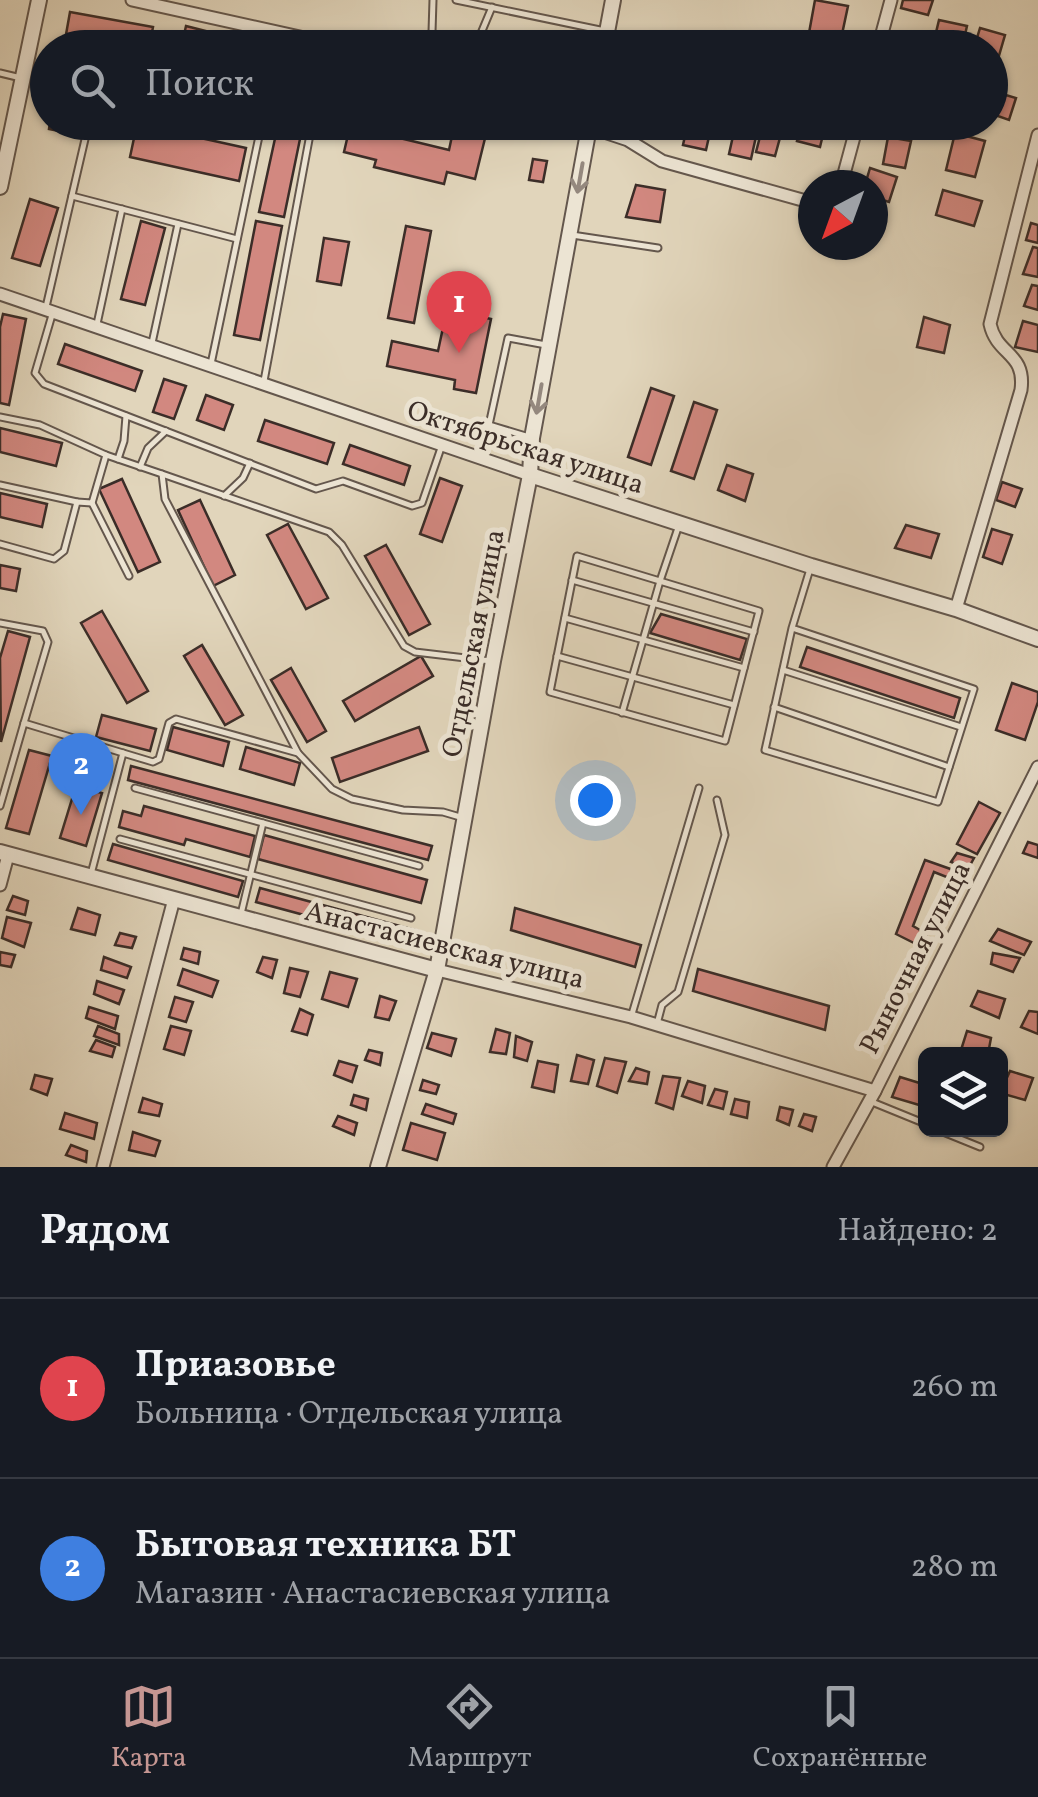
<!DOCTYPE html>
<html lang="ru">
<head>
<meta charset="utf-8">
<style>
  :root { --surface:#171b24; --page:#242831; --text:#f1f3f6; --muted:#9ea1a6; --line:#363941; --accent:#c59692 }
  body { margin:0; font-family:Vollkorn,serif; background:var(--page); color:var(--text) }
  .controls { position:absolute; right:30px; bottom:30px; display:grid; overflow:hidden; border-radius:15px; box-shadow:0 2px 8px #0004 }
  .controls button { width:90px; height:90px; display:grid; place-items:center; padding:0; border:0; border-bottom:2px solid var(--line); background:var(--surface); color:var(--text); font:50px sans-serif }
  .compass { position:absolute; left:798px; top:170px; width:90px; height:90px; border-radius:50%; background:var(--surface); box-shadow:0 2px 8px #0004; rotate:221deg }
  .you { position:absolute; left:595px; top:800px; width:35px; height:35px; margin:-25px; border:8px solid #fff; border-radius:50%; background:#1a73e8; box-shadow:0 0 0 15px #1a73e833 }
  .badge { display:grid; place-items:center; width:65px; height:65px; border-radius:50%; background:var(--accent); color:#fff; font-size:32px; font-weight:700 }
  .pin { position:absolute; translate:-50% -82px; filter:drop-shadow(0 2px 5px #0008) }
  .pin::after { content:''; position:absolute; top:52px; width:35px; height:30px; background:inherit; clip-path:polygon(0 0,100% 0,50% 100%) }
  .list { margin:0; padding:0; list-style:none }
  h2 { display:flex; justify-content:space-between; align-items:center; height:130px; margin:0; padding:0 40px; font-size:42px }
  h2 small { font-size:32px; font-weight:400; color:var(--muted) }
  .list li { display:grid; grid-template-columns:65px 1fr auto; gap:30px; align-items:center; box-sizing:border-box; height:180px; padding:0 40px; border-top:2px solid var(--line) }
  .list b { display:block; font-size:38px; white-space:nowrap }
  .list p { margin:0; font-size:32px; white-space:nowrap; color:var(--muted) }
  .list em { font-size:32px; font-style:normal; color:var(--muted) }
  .icon { flex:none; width:55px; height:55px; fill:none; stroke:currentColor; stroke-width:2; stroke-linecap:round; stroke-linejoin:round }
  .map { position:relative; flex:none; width:1038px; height:1167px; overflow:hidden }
  .search { position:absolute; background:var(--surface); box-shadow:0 2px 8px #0004; left:30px; right:30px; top:30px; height:110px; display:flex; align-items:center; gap:25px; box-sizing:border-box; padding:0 35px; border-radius:55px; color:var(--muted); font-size:38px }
  .sheet { height:490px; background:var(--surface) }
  nav { display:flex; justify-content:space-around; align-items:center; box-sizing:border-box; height:140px; border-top:2px solid var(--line); background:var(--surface); font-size:28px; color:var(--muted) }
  nav a { display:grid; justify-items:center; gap:5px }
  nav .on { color:var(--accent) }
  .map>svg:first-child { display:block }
  .building { fill:#d28880; stroke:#3b2d28; stroke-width:2.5 }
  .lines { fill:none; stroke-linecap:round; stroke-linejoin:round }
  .service-casing { stroke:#64574d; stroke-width:9 }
  .minor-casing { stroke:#64574d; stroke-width:15 }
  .tertiary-casing { stroke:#64574d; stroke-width:18 }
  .service { stroke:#ece4d3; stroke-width:5 }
  .minor { stroke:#ece4d3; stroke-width:11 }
  .tertiary { stroke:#ece4d3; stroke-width:14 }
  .oneway { stroke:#94887e }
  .labels { text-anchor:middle; stroke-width:10; stroke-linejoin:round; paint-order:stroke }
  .street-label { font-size:28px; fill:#3b2d28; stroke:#ece4d3 }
</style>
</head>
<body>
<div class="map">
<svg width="1038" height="1167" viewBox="0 0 1038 1167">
  <rect width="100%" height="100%" fill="#e1d5bb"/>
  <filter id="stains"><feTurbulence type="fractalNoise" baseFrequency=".002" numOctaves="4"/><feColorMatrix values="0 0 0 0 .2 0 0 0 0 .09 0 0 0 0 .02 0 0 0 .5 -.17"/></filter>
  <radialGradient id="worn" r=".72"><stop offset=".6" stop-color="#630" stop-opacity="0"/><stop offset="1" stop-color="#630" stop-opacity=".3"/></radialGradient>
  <g class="building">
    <path d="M 815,0 L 848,6 L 841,39 L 809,33 Z"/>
    <path d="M 903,0 L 933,0 L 928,15 L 901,8 Z"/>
    <path d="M 70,12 L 153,27 L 149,48 L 103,48 L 65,40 Z"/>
    <path d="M 939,20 L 967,26 L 962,48 L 933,45 Z"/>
    <path d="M 186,26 L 272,48 L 181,48 Z"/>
    <path d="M 980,28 L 1005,35 L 998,59 L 990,57 L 990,48 L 974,48 Z"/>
    <path d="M 999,93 L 1016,98 L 1009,120 L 992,114 Z"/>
    <path d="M 50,122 L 81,122 L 79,135 L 49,129 Z"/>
    <path d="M 351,122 L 381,122 L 379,133 L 449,150 L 455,122 L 489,122 L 475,179 L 447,172 L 444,184 L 374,167 L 376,160 L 344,152 Z"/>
    <path d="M 688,122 L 712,123 L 706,150 L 683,145 Z"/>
    <path d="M 802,122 L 826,122 L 820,147 L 797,141 Z"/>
    <path d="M 878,122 L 911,122 L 908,132 Z"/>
    <path d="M 137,124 L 246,148 L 239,181 L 130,157 Z"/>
    <path d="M 735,127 L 757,132 L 751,159 L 729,154 Z"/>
    <path d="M 762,129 L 781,134 L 775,156 L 756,152 Z"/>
    <path d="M 955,133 L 985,141 L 975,177 L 946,170 Z"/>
    <path d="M 276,134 L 300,139 L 284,217 L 259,212 Z"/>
    <path d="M 888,137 L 911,141 L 905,168 L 883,164 Z"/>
    <path d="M 533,159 L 547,161 L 543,182 L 529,180 Z"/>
    <path d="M 870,168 L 897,177 L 889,202 L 873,197 L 873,185 L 865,185 Z"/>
    <path d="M 636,185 L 665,190 L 660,222 L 626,217 Z"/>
    <path d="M 943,190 L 982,201 L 974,226 L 936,215 Z"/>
    <path d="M 30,199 L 58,208 L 40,266 L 12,258 Z"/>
    <path d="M 141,221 L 165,228 L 145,305 L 121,299 Z"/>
    <path d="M 256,221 L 282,226 L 260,340 L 234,335 Z"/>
    <path d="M 1031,223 L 1038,225 L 1038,243 L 1026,240 Z"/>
    <path d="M 406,226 L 431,231 L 414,323 L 388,318 Z"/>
    <path d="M 324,238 L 349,242 L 341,285 L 317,281 Z"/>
    <path d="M 1033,247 L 1038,248 L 1038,277 L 1023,274 Z"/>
    <path d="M 1032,285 L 1038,286 L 1038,310 L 1024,306 Z"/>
    <path d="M 447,309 L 491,319 L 476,393 L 454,389 L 455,380 L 387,366 L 392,341 L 438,351 Z"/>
    <path d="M 3,314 L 26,319 L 9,405 L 0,403 L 0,327 Z"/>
    <path d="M 924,317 L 950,325 L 944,353 L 917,347 Z"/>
    <path d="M 1023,321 L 1038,325 L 1038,352 L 1015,347 Z"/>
    <path d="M 65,344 L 142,371 L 135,391 L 58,364 Z"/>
    <path d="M 164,379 L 186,386 L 174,419 L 153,412 Z"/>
    <path d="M 651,388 L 674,396 L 651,465 L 628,457 Z"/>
    <path d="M 206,395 L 233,405 L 224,430 L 197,420 Z"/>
    <path d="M 694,402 L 717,410 L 694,479 L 671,471 Z"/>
    <path d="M 265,420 L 334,443 L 327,464 L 258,441 Z"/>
    <path d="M 0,428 L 62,443 L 56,466 L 0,452 Z"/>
    <path d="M 350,445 L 410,466 L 404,485 L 343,464 Z"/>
    <path d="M 727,465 L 753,474 L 745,501 L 718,490 Z"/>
    <path d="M 440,478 L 462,486 L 442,542 L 420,534 Z"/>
    <path d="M 122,479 L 160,562 L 138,572 L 99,489 Z"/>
    <path d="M 1002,482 L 1022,489 L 1015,507 L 996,500 Z"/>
    <path d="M 0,493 L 47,504 L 42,527 L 0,517 Z"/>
    <path d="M 200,500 L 235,575 L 213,586 L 178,510 Z"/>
    <path d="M 288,524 L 328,598 L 306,609 L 267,535 Z"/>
    <path d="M 906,525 L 939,534 L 931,558 L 895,548 Z"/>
    <path d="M 992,529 L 1012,535 L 1002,564 L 983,557 Z"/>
    <path d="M 386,545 L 430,624 L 409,635 L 365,556 Z"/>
    <path d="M 0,565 L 20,569 L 16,591 L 0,588 Z"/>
    <path d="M 102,611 L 148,691 L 127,703 L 81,623 Z"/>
    <path d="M 661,614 L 747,639 L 740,660 L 650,633 Z"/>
    <path d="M 8,631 L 30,637 L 1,742 L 0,658 Z"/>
    <path d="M 202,645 L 243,715 L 225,725 L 184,656 Z"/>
    <path d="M 807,647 L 960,698 L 954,718 L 800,667 Z"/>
    <path d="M 421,656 L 433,676 L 355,721 L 343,701 Z"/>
    <path d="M 291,668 L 326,731 L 307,742 L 271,680 Z"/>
    <path d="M 1012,683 L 1038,692 L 1038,702 L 1025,740 L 996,730 Z"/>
    <path d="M 102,715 L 156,729 L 150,751 L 96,737 Z"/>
    <path d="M 173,727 L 229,742 L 223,766 L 167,750 Z"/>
    <path d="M 419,727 L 428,751 L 340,782 L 332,758 Z"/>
    <path d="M 246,747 L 300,763 L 294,785 L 240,769 Z"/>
    <path d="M 29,750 L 52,756 L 29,834 L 6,828 Z"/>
    <path d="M 84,759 L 104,766 L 100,779 L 79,772 Z"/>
    <path d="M 131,766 L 432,846 L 428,860 L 128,780 Z"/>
    <path d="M 76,786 L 102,793 L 86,846 L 60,838 Z"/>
    <path d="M 979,802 L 1000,813 L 977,854 L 957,844 Z"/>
    <path d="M 144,806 L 255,836 L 250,857 L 186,839 L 184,845 L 119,827 L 123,811 L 141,816 Z"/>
    <path d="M 264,835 L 427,880 L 421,903 L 258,859 Z"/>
    <path d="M 1028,842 L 1038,845 L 1038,858 L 1023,853 Z"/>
    <path d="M 113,844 L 243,881 L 238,897 L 108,860 Z"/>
    <path d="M 957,853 L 974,858 L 968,869 L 951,862 Z"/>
    <path d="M 925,860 L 959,872 L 954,880 L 934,872 L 913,926 L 927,934 L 922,947 L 896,934 Z"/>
    <path d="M 260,888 L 418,931 L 415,945 L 256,902 Z"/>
    <path d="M 13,896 L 28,901 L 25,915 L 7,910 Z"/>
    <path d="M 78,908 L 100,915 L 95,935 L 71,929 Z"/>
    <path d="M 515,908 L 641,945 L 635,967 L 511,930 Z"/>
    <path d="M 7,917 L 31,923 L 24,947 L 2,938 Z"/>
    <path d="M 998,929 L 1031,942 L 1024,955 L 990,941 Z"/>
    <path d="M 120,933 L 136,937 L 132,948 L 115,945 Z"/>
    <path d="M 184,948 L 200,952 L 198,964 L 181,959 Z"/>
    <path d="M 0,952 L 15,955 L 11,967 L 0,965 Z"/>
    <path d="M 993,953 L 1020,958 L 1013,972 L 991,964 Z"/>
    <path d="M 104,957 L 131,967 L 127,978 L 101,970 Z"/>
    <path d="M 263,957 L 277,960 L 272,978 L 257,972 Z"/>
    <path d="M 290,968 L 308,972 L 300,997 L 284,993 Z"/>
    <path d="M 183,969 L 218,981 L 212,997 L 178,985 Z"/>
    <path d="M 698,969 L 829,1006 L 825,1030 L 693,991 Z"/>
    <path d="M 330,972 L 357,979 L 348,1007 L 322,999 Z"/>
    <path d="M 97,981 L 124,990 L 119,1004 L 94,994 Z"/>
    <path d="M 978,991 L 1005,999 L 999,1018 L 971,1006 Z"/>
    <path d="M 380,996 L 396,1001 L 389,1020 L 375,1017 Z"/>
    <path d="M 175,997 L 193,1002 L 186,1022 L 169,1017 Z"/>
    <path d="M 89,1007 L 118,1016 L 115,1029 L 86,1018 Z"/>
    <path d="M 300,1009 L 313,1015 L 307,1035 L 292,1031 Z"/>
    <path d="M 1029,1011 L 1038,1012 L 1038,1034 L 1021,1027 Z"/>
    <path d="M 98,1026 L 119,1034 L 119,1045 L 94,1036 Z"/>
    <path d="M 171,1026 L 191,1031 L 184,1055 L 164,1049 Z"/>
    <path d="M 496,1029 L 510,1033 L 506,1054 L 490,1052 Z"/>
    <path d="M 967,1031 L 991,1038 L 988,1054 L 974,1054 L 961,1050 Z"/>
    <path d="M 432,1033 L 456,1039 L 451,1056 L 427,1048 Z"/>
    <path d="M 516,1036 L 532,1042 L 527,1061 L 514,1057 Z"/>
    <path d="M 96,1040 L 115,1047 L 112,1057 L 90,1051 Z"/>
    <path d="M 369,1050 L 382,1053 L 380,1065 L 365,1060 Z"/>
    <path d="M 577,1055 L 594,1060 L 588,1084 L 571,1081 Z"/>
    <path d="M 605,1058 L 626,1062 L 617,1093 L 597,1086 Z"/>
    <path d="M 339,1061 L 357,1066 L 352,1082 L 334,1075 Z"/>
    <path d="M 538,1061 L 558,1065 L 554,1092 L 532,1087 Z"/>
    <path d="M 636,1068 L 649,1072 L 647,1084 L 629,1081 Z"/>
    <path d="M 1010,1071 L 1033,1078 L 1025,1100 L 1000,1093 Z"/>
    <path d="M 35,1075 L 52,1079 L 47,1095 L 31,1089 Z"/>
    <path d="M 663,1076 L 680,1078 L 673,1109 L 656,1103 Z"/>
    <path d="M 900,1077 L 926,1085 L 926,1107 L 892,1097 Z"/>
    <path d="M 423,1080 L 439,1085 L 436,1094 L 420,1090 Z"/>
    <path d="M 688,1081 L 705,1086 L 702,1103 L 682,1096 Z"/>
    <path d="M 715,1089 L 727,1092 L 723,1109 L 708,1105 Z"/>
    <path d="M 354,1095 L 368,1099 L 366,1110 L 351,1105 Z"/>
    <path d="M 143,1098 L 162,1104 L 159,1116 L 139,1112 Z"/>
    <path d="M 735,1099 L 749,1102 L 747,1118 L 731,1114 Z"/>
    <path d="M 426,1104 L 456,1114 L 453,1124 L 422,1114 Z"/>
    <path d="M 780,1107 L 793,1110 L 789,1125 L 777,1120 Z"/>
    <path d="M 65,1113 L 97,1123 L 94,1139 L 60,1129 Z"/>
    <path d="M 804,1114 L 816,1117 L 812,1131 L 799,1126 Z"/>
    <path d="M 338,1116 L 357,1123 L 354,1135 L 333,1126 Z"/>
    <path d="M 411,1123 L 445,1133 L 437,1160 L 403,1150 Z"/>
    <path d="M 133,1132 L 160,1141 L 155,1156 L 129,1150 Z"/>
    <path d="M 71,1145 L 87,1151 L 86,1162 L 66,1155 Z"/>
  </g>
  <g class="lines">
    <defs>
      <g id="service">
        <path d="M 433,0 L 432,32 L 435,39 L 470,46 L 479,38 L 492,7"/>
        <path d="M 456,0 L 605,31"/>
        <path d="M 0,73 L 21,78"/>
        <path d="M 72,196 L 237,239"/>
        <path d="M 572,235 L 658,248"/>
        <path d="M 46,307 L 89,122"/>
        <path d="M 52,315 L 35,373 L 44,384 L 316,489 L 343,481 L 412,506 L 422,503 L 442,445"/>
        <path d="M 97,324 L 122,209"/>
        <path d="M 152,343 L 178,224"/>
        <path d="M 211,364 L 262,122"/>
        <path d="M 264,381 L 311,129 L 281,122"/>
        <path d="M 0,417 L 40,425 L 106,455 L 92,503 L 77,502 L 64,551 L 54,559 L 0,544"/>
        <path d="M 529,437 L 489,425 L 508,338 L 546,345"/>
        <path d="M 106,455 L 162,474 L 165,499 L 298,753"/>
        <path d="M 118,459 L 124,441 L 126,416"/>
        <path d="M 140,467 L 148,448 L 166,431"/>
        <path d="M 162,474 L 329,532 L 342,545 L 404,646 L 415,652 L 491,661"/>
        <path d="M 0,485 L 77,502"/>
        <path d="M 224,496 L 243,478 L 250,463"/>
        <path d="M 92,503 L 129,576"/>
        <path d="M 577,556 L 759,611 L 725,741 L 550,692 Z"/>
        <path d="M 572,580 L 754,632"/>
        <path d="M 565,618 L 744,668"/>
        <path d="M 0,623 L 43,631 L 48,642 L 24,723 L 123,753 L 91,874"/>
        <path d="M 792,628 L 974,689 L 938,802 L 765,750 L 792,628 L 810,569"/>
        <path d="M 557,656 L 734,705"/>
        <path d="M 783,670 L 961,727"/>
        <path d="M 774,707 L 949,767"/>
        <path d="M 622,713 L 660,581 L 679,525"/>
        <path d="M 123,753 L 153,762 L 159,759 L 169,723 L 176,719 L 298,753 L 332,789 L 352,799 L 403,810 L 443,812 L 460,817"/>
        <path d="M 135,788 L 263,823 L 241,914"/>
        <path d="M 0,806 L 24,723"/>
        <path d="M 263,823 L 419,866"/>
        <path d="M 120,839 L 411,918"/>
        <path d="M 632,1014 L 699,788"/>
        <path d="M 657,1024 L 662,1005 L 678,992 L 725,835 L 717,800"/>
        <path d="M 872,1102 L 926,1124"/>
        <path d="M 938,1130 L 980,1147"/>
      </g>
      <g id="minor">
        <path d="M 132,0 L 318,41 L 323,48"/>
        <path d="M 878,48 L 891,0"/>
        <path d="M 589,127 L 628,140 L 662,161 L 813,203"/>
        <path d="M 841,185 L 858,122"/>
        <path d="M 0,294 L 530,475"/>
        <path d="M 956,609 L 1021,390 C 1026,352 997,356 990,324 L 1038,135"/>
        <path d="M 0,885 L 8,855"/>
        <path d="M 437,970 L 631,1017 L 875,1091"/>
        <path d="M 103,1167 L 174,899"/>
        <path d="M 833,1167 L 875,1091 L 1038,767"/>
      </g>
      <g id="tertiary">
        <path d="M 604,48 L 613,0"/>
        <path d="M 0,187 L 39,0"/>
        <path d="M 530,475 L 811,566 L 956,609 L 1038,639"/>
        <path d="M 0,852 L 437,970"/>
        <path d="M 378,1167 L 437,970 L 493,661 L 530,475 L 532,438 L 590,122"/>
      </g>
    </defs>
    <use href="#service" class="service-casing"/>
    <use href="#minor" class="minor-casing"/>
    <use href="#tertiary" class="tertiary-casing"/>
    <use href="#service" class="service"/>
    <use href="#minor" class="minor"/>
    <use href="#tertiary" class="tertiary"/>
  </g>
  <defs><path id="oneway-shaft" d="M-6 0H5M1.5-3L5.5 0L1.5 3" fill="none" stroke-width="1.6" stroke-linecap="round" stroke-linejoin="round" transform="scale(2.5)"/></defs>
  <g class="oneway">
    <use href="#oneway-shaft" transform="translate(580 178) rotate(100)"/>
    <use href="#oneway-shaft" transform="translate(539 399) rotate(100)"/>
  </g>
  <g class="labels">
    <g class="street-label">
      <text transform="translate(526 446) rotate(18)" y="10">Октябрьская улица</text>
      <text transform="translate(472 643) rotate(-79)" y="10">Отдельская улица</text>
      <text transform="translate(445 944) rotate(14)" y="10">Анастасиевская улица</text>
      <text transform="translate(914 957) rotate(-63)" y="10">Рыночная улица</text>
    </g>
  </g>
  <rect width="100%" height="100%" filter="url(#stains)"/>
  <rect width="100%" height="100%" fill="url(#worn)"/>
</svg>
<div class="controls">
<button><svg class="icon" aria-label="layers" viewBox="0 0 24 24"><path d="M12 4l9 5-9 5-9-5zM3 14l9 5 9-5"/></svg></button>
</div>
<svg class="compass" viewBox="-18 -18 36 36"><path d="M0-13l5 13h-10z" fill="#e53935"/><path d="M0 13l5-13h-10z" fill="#9ea1a6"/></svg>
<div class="you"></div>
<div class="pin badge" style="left:459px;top:353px;background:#e0444e">1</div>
<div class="pin badge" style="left:81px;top:815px;background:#3f7fe0">2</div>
<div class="search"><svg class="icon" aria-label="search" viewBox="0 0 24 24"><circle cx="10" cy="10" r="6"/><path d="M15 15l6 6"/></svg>Поиск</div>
</div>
<section class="sheet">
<h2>Рядом<small>Найдено: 2</small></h2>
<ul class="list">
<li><span class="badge" style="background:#e0444e">1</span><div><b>Приазовье</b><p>Больница · Отдельская улица</p></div><em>260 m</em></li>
<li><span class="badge" style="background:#3f7fe0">2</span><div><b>Бытовая техника БТ</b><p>Магазин · Анастасиевская улица</p></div><em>280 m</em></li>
</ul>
</section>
<nav>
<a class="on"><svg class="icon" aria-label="map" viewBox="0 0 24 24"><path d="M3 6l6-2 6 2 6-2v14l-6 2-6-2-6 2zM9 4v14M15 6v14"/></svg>Карта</a>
<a><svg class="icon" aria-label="directions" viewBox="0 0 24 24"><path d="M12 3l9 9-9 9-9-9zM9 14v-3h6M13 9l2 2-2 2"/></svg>Маршрут</a>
<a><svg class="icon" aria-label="saved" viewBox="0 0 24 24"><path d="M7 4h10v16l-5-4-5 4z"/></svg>Сохранённые</a>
</nav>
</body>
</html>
